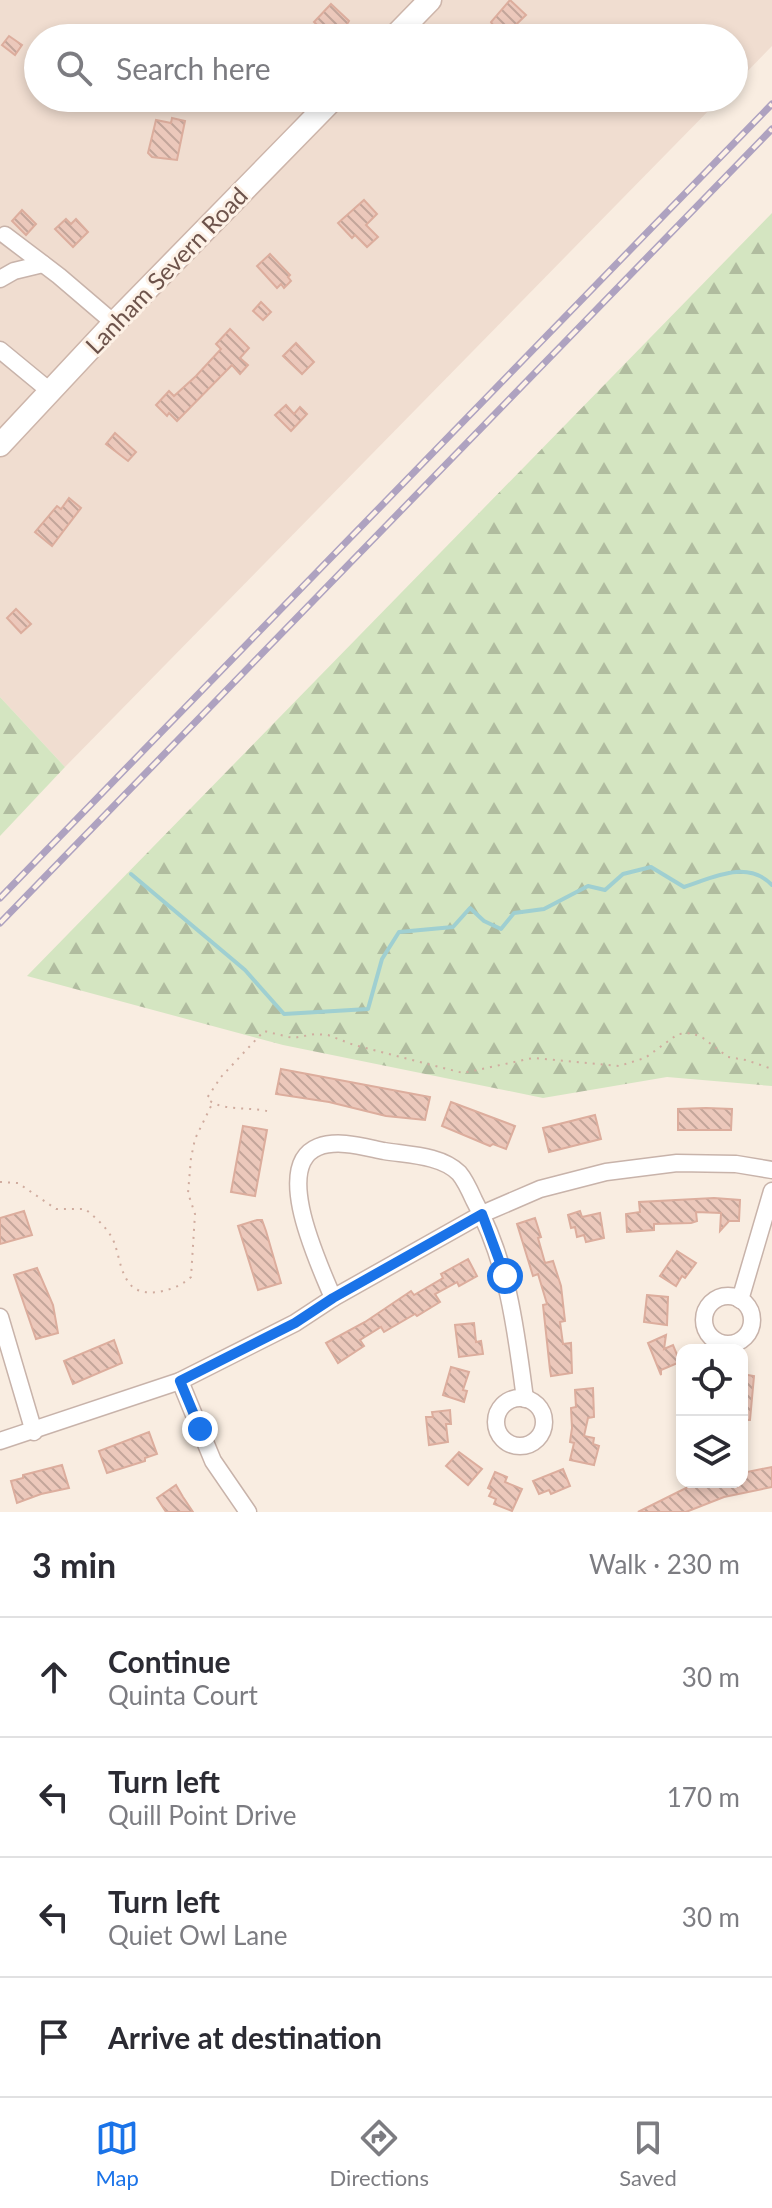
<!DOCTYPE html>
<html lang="en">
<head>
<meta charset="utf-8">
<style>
  :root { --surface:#fff; --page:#f7f7f7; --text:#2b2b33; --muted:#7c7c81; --line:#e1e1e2; --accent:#1a73e8 }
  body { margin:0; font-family:Lato,sans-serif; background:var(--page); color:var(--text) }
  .controls { position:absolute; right:24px; bottom:24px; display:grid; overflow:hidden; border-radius:16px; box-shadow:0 4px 12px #0003 }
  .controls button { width:72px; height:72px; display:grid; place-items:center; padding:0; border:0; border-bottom:2px solid var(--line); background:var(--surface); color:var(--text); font:40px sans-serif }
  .stop { position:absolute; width:24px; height:24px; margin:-18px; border:6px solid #1a73e8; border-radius:50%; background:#fff }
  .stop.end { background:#1a73e8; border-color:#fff; box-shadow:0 2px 8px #0008 }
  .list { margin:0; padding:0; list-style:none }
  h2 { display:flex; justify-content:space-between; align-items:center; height:104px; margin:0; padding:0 32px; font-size:34px }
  h2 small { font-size:26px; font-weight:400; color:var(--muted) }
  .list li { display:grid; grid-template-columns:52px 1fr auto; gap:24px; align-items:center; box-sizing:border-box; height:120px; padding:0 32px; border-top:2px solid var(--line) }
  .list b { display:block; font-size:30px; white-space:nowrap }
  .list p { margin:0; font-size:26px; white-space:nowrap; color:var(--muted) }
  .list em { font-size:26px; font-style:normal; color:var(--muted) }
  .icon { flex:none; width:44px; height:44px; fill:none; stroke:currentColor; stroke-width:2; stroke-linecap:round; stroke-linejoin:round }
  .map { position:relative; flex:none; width:772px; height:1512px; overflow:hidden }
  .search { position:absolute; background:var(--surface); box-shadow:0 4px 12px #0003; left:24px; right:24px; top:24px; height:88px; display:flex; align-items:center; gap:20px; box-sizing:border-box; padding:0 28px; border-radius:44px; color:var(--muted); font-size:30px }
  .sheet { height:584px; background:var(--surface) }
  nav { display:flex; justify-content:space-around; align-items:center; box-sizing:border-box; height:112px; border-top:2px solid var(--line); background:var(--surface); font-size:22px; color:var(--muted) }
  nav a { display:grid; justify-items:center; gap:4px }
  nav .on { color:var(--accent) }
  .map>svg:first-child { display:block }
  .residential { fill:#f0ddd0 }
  .forest { fill:url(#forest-firs) }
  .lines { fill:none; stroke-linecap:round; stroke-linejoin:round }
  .stream { stroke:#9fcfd1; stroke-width:4 }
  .building { fill:url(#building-back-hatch); stroke:#dcad9d; stroke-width:2 }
  .street-casing { stroke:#c8b3aa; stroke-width:19 }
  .secondary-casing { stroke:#cdb5aa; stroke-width:25 }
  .path { stroke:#d0ac9f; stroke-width:2; stroke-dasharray:2 6; stroke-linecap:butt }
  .street { stroke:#fff; stroke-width:16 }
  .secondary { stroke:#fff; stroke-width:22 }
  .rail-casing { stroke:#aea2c0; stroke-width:7 }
  .rail { stroke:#fdf1e6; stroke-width:4; stroke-dasharray:12; stroke-linecap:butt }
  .route { stroke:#1a73e8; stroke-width:10 }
  .labels { text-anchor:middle; stroke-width:6; stroke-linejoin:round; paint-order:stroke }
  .street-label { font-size:24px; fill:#6d534b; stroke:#fdf1e6 }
</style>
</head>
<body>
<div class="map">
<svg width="772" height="1512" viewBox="0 0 772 1512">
  <defs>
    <pattern id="forest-firs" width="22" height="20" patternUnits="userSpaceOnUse" patternTransform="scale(2)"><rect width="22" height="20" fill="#d4e5c1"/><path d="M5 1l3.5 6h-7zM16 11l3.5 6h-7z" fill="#b0bc9f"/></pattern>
    <pattern id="building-back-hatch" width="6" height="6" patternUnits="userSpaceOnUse" patternTransform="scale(2)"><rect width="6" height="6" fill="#ecc8bb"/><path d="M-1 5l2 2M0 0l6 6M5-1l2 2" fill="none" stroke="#c3a59a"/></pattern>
  </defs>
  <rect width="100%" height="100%" fill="#f9ede1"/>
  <path class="residential" d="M 0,0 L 772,0 L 772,46 L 734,85 L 734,38 L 38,38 L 38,98 L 721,98 L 65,767 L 0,697 Z"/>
  <g class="forest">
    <path d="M 772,213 L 772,1086 L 667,1077 L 543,1098 L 283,1045 L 27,976 Z"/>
    <path d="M 0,697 L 65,767 L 0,836 Z"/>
  </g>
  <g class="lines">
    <path class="stream" d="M 131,874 L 245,970 L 284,1014 L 368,1009 L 382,959 L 399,932 L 453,927 L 470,908 L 484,921 L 501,929 L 514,913 L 544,909 L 588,886 L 605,890 L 623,874 L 651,867 L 684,887 C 712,878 747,859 772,885"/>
  </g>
  <g class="building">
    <path d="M 510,0 L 526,15 L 502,38 L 483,38 L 494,27 L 491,22 Z"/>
    <path d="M 331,4 L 349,21 L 342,32 L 349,38 L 330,38 L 314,22 Z"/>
    <path d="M 306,26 L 318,38 L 293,38 Z"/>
    <path d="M 9,36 L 22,45 L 15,55 L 2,45 Z"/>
    <path d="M 172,118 L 185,121 L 177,160 L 152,157 L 148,153 L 156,120 L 171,123 Z"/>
    <path d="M 364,200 L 377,214 L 366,225 L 378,237 L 367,247 L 355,235 L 352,238 L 338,223 Z"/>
    <path d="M 22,210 L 36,224 L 26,235 L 12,221 Z"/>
    <path d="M 66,219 L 71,224 L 76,219 L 88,232 L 73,247 L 55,229 Z"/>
    <path d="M 270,254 L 290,275 L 288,277 L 291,281 L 284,288 L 281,284 L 277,288 L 257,266 Z"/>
    <path d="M 261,302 L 271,312 L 263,320 L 253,311 Z"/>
    <path d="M 230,329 L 249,348 L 240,358 L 248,365 L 240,374 L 232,365 L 177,421 L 169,413 L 167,416 L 156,405 L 169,391 L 174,396 L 196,376 L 221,349 L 216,344 Z"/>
    <path d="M 296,343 L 314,362 L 302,374 L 283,356 Z"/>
    <path d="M 286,405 L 294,414 L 300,407 L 307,414 L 291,431 L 275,415 Z"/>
    <path d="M 115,433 L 136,452 L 128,461 L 106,444 Z"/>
    <path d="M 69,498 L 81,508 L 52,546 L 35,532 L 57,506 L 61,509 Z"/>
    <path d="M 16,609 L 31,624 L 21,633 L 7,618 Z"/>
    <path d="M 281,1069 L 430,1097 L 425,1120 L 386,1116 L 329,1102 L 276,1094 Z"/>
    <path d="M 451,1102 L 515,1126 L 506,1149 L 493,1144 L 490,1146 L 442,1126 Z"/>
    <path d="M 706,1108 L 732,1109 L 731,1130 L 678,1130 L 678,1109 Z"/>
    <path d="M 595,1115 L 601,1139 L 549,1152 L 543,1128 Z"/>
    <path d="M 243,1126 L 267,1130 L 255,1196 L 231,1192 Z"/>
    <path d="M 714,1198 L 740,1200 L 739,1221 L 729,1221 L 720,1231 L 721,1213 L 696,1212 L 697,1221 L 691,1223 L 654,1224 L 654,1230 L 627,1232 L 626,1214 L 640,1212 L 639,1202 Z"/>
    <path d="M 24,1211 L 32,1235 L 0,1244 L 0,1218 Z"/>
    <path d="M 580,1211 L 582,1217 L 600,1213 L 604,1238 L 586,1242 L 584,1235 L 577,1237 L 575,1227 L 571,1228 L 568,1215 Z"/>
    <path d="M 535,1218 L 541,1237 L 538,1238 L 545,1263 L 553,1261 L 561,1286 L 565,1321 L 560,1322 L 563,1344 L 571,1343 L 572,1373 L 551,1376 L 550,1370 L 543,1305 L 547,1304 L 538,1274 L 533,1276 L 517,1224 Z"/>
    <path d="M 257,1220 L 262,1220 L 266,1231 L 281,1283 L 258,1290 L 238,1226 Z"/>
    <path d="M 677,1251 L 696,1263 L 685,1278 L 682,1276 L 676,1286 L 660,1276 Z"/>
    <path d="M 468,1259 L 477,1276 L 459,1286 L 457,1282 L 435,1294 L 440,1302 L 417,1316 L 415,1314 L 384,1332 L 381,1327 L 360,1340 L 364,1346 L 338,1363 L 326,1343 L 365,1322 L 411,1291 L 414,1295 L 443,1278 L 441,1274 Z"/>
    <path d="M 37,1268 L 53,1305 L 58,1333 L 36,1339 L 14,1275 Z"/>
    <path d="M 647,1295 L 668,1297 L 667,1325 L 644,1322 Z"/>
    <path d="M 474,1323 L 476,1342 L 481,1341 L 483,1354 L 459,1357 L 455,1325 Z"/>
    <path d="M 666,1335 L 664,1349 L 673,1345 L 680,1362 L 661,1370 L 661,1375 L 648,1343 Z"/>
    <path d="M 114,1340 L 122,1363 L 73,1384 L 64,1361 Z"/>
    <path d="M 451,1367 L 469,1372 L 463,1390 L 467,1391 L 464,1402 L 443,1395 Z"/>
    <path d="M 742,1374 L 754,1376 L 750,1420 L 742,1420 Z"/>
    <path d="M 593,1388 L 594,1417 L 588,1418 L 584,1436 L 594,1438 L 593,1444 L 599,1446 L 594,1465 L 570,1460 L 574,1443 L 570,1442 L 572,1428 L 571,1408 L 576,1407 L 575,1390 Z"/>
    <path d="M 450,1410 L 451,1424 L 446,1424 L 448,1442 L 429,1445 L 426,1417 L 433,1417 L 432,1412 Z"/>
    <path d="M 149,1432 L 157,1454 L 145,1458 L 145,1461 L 107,1473 L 99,1451 Z"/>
    <path d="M 459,1452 L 482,1469 L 468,1485 L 446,1466 Z"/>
    <path d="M 62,1465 L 69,1488 L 41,1494 L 17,1503 L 11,1481 L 23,1478 L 23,1475 Z"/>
    <path d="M 772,1467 L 772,1487 L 724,1497 L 686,1512 L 638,1512 L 692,1485 L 705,1482 L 742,1482 L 742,1473 Z"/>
    <path d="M 563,1469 L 570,1486 L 551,1494 L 549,1490 L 539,1494 L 533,1481 Z"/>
    <path d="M 495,1472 L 507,1477 L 505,1482 L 522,1489 L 512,1511 L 494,1504 L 496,1499 L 489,1496 L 492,1490 L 488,1488 Z"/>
    <path d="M 176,1485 L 183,1497 L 193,1512 L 166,1512 L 157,1498 Z"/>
  </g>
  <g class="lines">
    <defs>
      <g id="street">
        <path d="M 5,235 L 59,276 L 114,323"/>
        <path d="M 0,279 L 14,271 L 43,264"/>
        <path d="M 0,350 L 51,392"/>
        <circle cx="728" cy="1320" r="24"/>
        <path d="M 333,1298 C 321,1268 271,1166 318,1147 C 338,1139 364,1147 384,1151 C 408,1155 441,1155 459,1173 C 465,1180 470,1191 474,1200 C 508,1262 516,1330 525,1399"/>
        <path d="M 740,1300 L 772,1191"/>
        <path d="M 0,1317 L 34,1432"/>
        <path d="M 180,1381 L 213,1461 L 248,1512"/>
        <circle cx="520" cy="1422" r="24"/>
        <path d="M 0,1441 L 180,1381 L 295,1323 L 333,1298 L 482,1214 L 540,1189 L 606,1172 L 677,1163 L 736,1164 L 772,1170"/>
      </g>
      <g id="secondary">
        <path d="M 393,38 L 430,0"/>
        <path d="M 0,445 L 114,323 L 334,98"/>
      </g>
    </defs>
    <use href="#street" class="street-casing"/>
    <use href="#secondary" class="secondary-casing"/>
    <g class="path">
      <path d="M 267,1111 C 249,1107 217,1111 207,1098 L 221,1077 L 264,1031 L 293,1038 L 315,1034 L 328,1035 L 354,1045 L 463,1073 L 533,1058 L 619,1066 L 645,1058 L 678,1034 L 692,1033 L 703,1038 L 728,1057 L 746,1060 L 772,1069"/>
      <path d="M 0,1182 L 18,1183 L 56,1209 L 85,1209 C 96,1218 108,1228 114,1242 C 119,1255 120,1271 129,1283 C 142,1301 178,1290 191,1277 L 195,1214 L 188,1193 L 191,1158 L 195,1139 L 212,1104"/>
    </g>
    <use href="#street" class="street"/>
    <use href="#secondary" class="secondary"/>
    <defs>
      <g id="rail">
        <path d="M 0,898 L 772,104"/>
        <path d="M 0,923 L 772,129"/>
      </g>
    </defs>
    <use href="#rail" class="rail-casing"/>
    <use href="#rail" class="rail"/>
  </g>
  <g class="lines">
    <path class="route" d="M 200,1429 L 180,1381 L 295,1323 L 333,1298 L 482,1214 L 505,1276"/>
  </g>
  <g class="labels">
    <g class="street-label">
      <text transform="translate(167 271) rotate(-46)" y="8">Lanham Severn Road</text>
    </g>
  </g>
</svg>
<div class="controls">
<button><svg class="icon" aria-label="locate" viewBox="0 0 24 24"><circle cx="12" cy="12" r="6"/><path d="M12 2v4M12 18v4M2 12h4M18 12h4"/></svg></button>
<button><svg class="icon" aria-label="layers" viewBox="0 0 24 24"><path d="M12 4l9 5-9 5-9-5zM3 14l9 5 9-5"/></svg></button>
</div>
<div class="stop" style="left:505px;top:1276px"></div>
<div class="stop end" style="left:200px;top:1429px"></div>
<div class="search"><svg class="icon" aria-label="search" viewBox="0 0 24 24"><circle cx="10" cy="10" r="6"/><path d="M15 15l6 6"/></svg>Search here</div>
</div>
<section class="sheet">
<h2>3 min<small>Walk · 230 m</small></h2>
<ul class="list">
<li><svg class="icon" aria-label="ahead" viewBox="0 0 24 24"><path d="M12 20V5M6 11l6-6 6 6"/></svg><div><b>Continue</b><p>Quinta Court</p></div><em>30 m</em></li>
<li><svg class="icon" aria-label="left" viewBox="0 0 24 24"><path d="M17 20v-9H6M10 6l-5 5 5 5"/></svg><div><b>Turn left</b><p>Quill Point Drive</p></div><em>170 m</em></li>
<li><svg class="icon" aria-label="left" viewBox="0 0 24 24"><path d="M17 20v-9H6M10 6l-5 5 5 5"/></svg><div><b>Turn left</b><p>Quiet Owl Lane</p></div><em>30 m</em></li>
<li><svg class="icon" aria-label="arrive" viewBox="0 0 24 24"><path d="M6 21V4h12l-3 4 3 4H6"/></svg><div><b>Arrive at destination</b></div></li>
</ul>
</section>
<nav>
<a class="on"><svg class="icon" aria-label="map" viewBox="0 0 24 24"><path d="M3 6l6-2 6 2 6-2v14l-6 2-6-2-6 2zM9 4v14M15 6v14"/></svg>Map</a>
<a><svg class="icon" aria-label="directions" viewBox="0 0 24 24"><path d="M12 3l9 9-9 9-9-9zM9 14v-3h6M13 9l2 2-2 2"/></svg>Directions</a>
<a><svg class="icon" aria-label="saved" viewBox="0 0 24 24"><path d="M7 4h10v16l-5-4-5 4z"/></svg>Saved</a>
</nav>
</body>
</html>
